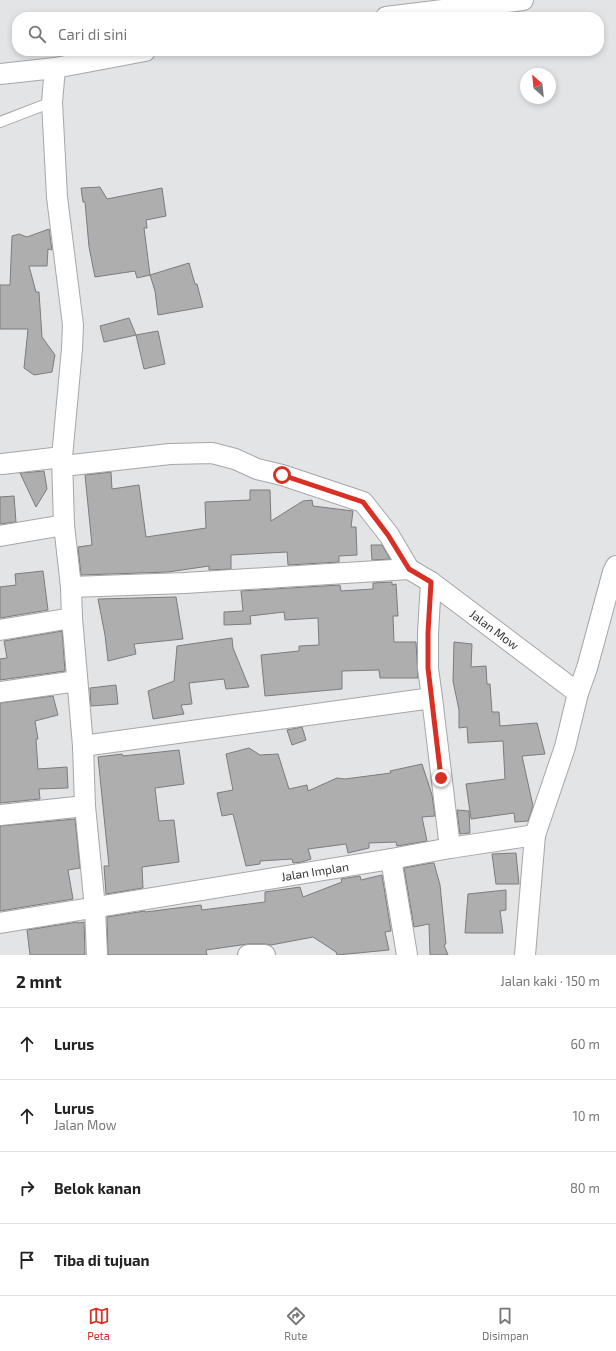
<!DOCTYPE html>
<html lang="id">
<head>
<meta charset="utf-8">
<style>
  :root { --surface:#fff; --page:#f6f6f6; --text:#222; --muted:#767676; --line:#e0e0e0; --accent:#d93025 }
  body { margin:0; font-family:"Exo 2",sans-serif; background:var(--page); color:var(--text) }
  .compass { position:absolute; left:520px; top:68px; width:36px; height:36px; border-radius:50%; background:var(--surface); box-shadow:0 2px 6px #0003; rotate:333deg }
  .stop { position:absolute; width:12px; height:12px; margin:-9px; border:3px solid #d93025; border-radius:50%; background:#fff }
  .stop.end { background:#d93025; border-color:#fff; box-shadow:0 1px 4px #0008 }
  .list { margin:0; padding:0; list-style:none }
  h2 { display:flex; justify-content:space-between; align-items:center; height:52px; margin:0; padding:0 16px; font-size:17px }
  h2 small { font-size:13px; font-weight:400; color:var(--muted) }
  .list li { display:grid; grid-template-columns:26px 1fr auto; gap:12px; align-items:center; box-sizing:border-box; height:72px; padding:0 16px; border-top:1px solid var(--line) }
  .list b { display:block; font-size:15px; white-space:nowrap }
  .list p { margin:0; font-size:13px; white-space:nowrap; color:var(--muted) }
  .list em { font-size:13px; font-style:normal; color:var(--muted) }
  .icon { flex:none; width:22px; height:22px; fill:none; stroke:currentColor; stroke-width:2; stroke-linecap:round; stroke-linejoin:round }
  .map { position:relative; flex:none; width:616px; height:955px; overflow:hidden }
  .search { position:absolute; background:var(--surface); box-shadow:0 2px 6px #0003; left:12px; right:12px; top:12px; height:44px; display:flex; align-items:center; gap:10px; box-sizing:border-box; padding:0 14px; border-radius:16px; color:var(--muted); font-size:15px }
  .sheet { height:340px; background:var(--surface) }
  nav { display:flex; justify-content:space-around; align-items:center; box-sizing:border-box; height:56px; border-top:1px solid var(--line); background:var(--surface); font-size:11px; color:var(--muted) }
  nav a { display:grid; justify-items:center; gap:2px }
  nav .on { color:var(--accent) }
  .map>svg:first-child { display:block }
  .building { fill:#aeaeaf; stroke:#7c7c7e }
  .lines { fill:none; stroke-linecap:round; stroke-linejoin:round }
  .lane-casing { stroke:#a5a6a8; stroke-width:12 }
  .street-casing { stroke:#a5a6a8; stroke-width:22 }
  .lane { stroke:#fff; stroke-width:10 }
  .street { stroke:#fff; stroke-width:20 }
  .route { stroke:#d93025; stroke-width:5 }
  .labels { text-anchor:middle; stroke-width:3.5; stroke-linejoin:round; paint-order:stroke }
  .street-label { font-size:12px; fill:#373738; stroke:#fff }
</style>
</head>
<body>
<div class="map">
<svg width="616" height="955" viewBox="0 0 616 955">
  <rect width="100%" height="100%" fill="#e3e4e6"/>
  <g class="building">
    <path d="M 100,187 L 107,199 L 162,188 L 166,216 L 146,220 L 147,228 L 144,228 L 150,275 L 137,278 L 135,271 L 95,277 L 89,247 L 85,202 L 83,202 L 81,188 Z"/>
    <path d="M 49,229 L 52,250 L 48,249 L 47,266 L 29,266 L 36,292 L 39,292 L 42,337 L 55,355 L 52,372 L 34,375 L 24,368 L 28,329 L 0,329 L 0,285 L 10,285 L 12,236 L 19,234 L 27,237 Z"/>
    <path d="M 189,263 L 195,284 L 197,284 L 203,307 L 158,315 L 155,291 L 150,275 Z"/>
    <path d="M 129,318 L 136,335 L 104,342 L 100,326 Z"/>
    <path d="M 158,331 L 165,364 L 144,369 L 136,335 Z"/>
    <path d="M 44,471 L 47,489 L 36,507 L 20,473 Z"/>
    <path d="M 111,472 L 112,489 L 139,485 L 146,537 L 206,528 L 205,502 L 250,500 L 250,490 L 270,490 L 271,521 L 303,501 L 312,500 L 313,506 L 353,511 L 351,527 L 356,527 L 357,555 L 339,556 L 339,562 L 288,565 L 287,552 L 231,555 L 231,569 L 209,570 L 209,566 L 168,572 L 81,575 L 78,547 L 92,545 L 85,475 Z"/>
    <path d="M 14,496 L 16,522 L 0,524 L 0,497 Z"/>
    <path d="M 371,545 L 382,545 L 390,559 L 372,560 Z"/>
    <path d="M 43,571 L 48,610 L 0,618 L 0,587 L 16,585 L 15,574 Z"/>
    <path d="M 392,582 L 392,585 L 396,584 L 398,616 L 393,616 L 394,642 L 416,642 L 418,678 L 380,678 L 379,670 L 342,671 L 342,689 L 265,696 L 261,655 L 299,651 L 299,646 L 319,645 L 318,618 L 285,620 L 284,612 L 250,616 L 251,624 L 224,625 L 224,612 L 243,611 L 241,591 L 340,585 L 341,591 L 373,589 L 373,583 Z"/>
    <path d="M 176,597 L 183,639 L 134,644 L 136,654 L 108,661 L 105,635 L 98,599 Z"/>
    <path d="M 62,631 L 65,671 L 0,680 L 0,659 L 7,658 L 4,641 Z"/>
    <path d="M 232,638 L 233,648 L 249,687 L 226,689 L 224,679 L 189,683 L 192,704 L 181,705 L 184,714 L 153,719 L 148,691 L 174,681 L 177,646 Z"/>
    <path d="M 454,642 L 472,644 L 471,667 L 486,666 L 487,684 L 490,684 L 492,712 L 499,712 L 500,726 L 537,723 L 545,754 L 522,756 L 533,806 L 528,821 L 515,822 L 514,813 L 471,819 L 466,784 L 505,779 L 503,741 L 468,743 L 467,727 L 459,728 L 459,710 L 453,681 Z"/>
    <path d="M 116,685 L 118,704 L 91,706 L 90,688 Z"/>
    <path d="M 53,696 L 58,715 L 35,721 L 38,739 L 36,739 L 38,769 L 67,767 L 68,788 L 39,789 L 40,799 L 0,803 L 0,703 Z"/>
    <path d="M 302,727 L 306,740 L 292,745 L 287,730 Z"/>
    <path d="M 249,748 L 260,755 L 278,754 L 289,789 L 307,785 L 308,791 L 337,778 L 345,779 L 391,773 L 390,771 L 422,764 L 432,795 L 435,816 L 422,817 L 427,841 L 397,846 L 396,842 L 369,843 L 369,848 L 348,853 L 346,844 L 308,849 L 311,859 L 302,862 L 293,863 L 292,859 L 260,861 L 260,864 L 246,866 L 233,814 L 222,816 L 217,793 L 233,790 L 226,754 Z"/>
    <path d="M 179,750 L 184,784 L 155,788 L 159,821 L 174,820 L 179,862 L 142,867 L 143,888 L 106,894 L 104,866 L 109,866 L 98,757 L 122,754 L 123,756 Z"/>
    <path d="M 457,810 L 469,811 L 470,833 L 460,834 Z"/>
    <path d="M 75,819 L 80,868 L 68,870 L 73,899 L 0,911 L 0,826 Z"/>
    <path d="M 516,853 L 519,884 L 496,884 L 492,854 Z"/>
    <path d="M 431,863 L 434,863 L 440,885 L 446,944 L 444,945 L 448,955 L 430,955 L 429,924 L 414,927 L 404,868 Z"/>
    <path d="M 382,875 L 391,931 L 385,932 L 389,950 L 337,955 L 336,952 L 313,937 L 271,945 L 265,944 L 248,944 L 206,950 L 207,955 L 108,955 L 107,917 L 145,911 L 145,912 L 201,905 L 202,910 L 265,902 L 265,892 L 300,887 L 303,897 L 342,882 L 341,879 L 360,876 L 361,880 Z"/>
    <path d="M 506,890 L 506,910 L 500,911 L 503,933 L 465,933 L 468,894 Z"/>
    <path d="M 78,922 L 78,923 L 84,922 L 85,955 L 30,955 L 27,930 Z"/>
  </g>
  <g class="lines">
    <defs>
      <path id="lane" d="M 0,122 L 52,102"/>
      <g id="street">
        <path d="M 386,17 L 523,0"/>
        <path d="M 0,74 L 55,68"/>
        <path d="M 2,464 L 62,457"/>
        <path d="M 63,466 L 170,454 L 212,453 L 235,459 L 257,469 L 282,475 L 363,502 L 389,535 L 409,569 L 431,582 L 578,693"/>
        <path d="M 0,536 L 64,525"/>
        <path d="M 431,582 L 428,633 L 428,668 L 432,698"/>
        <path d="M 71,587 L 185,583 L 409,569"/>
        <path d="M 0,630 L 72,618"/>
        <path d="M 0,692 L 77,681"/>
        <path d="M 83,746 L 432,698 L 450,848"/>
        <path d="M 0,815 L 85,806"/>
        <path d="M 391,859 L 407,955"/>
        <path d="M 0,923 L 391,859 L 450,848 L 535,835"/>
        <path d="M 97,955 L 95,908 L 85,806 L 83,746 L 72,618 L 71,587 L 64,525 L 62,457 L 72,349 L 73,325 L 57,197 L 52,102 L 55,68 L 145,51"/>
        <path d="M 248,955 L 265,955"/>
        <path d="M 525,955 L 535,835 L 565,747 L 578,693 L 587,668 L 613,572 L 616,566"/>
      </g>
    </defs>
    <use href="#lane" class="lane-casing"/>
    <use href="#street" class="street-casing"/>
    <use href="#lane" class="lane"/>
    <use href="#street" class="street"/>
  </g>
  <g class="lines">
    <path class="route" d="M 282,475 L 363,502 L 388,535 L 409,569 L 431,582 L 428,633 L 428,668 L 441,778"/>
  </g>
  <g class="labels">
    <g class="street-label">
      <text transform="translate(494 630) rotate(37)" y="4">Jalan Mow</text>
      <text transform="translate(315 872) rotate(-9)" y="4">Jalan Implan</text>
    </g>
  </g>
</svg>
<svg class="compass" viewBox="-18 -18 36 36"><path d="M0-13l5 13h-10z" fill="#e53935"/><path d="M0 13l5-13h-10z" fill="#767676"/></svg>
<div class="stop" style="left:282px;top:475px"></div>
<div class="stop end" style="left:441px;top:778px"></div>
<div class="search"><svg class="icon" aria-label="search" viewBox="0 0 24 24"><circle cx="10" cy="10" r="6"/><path d="M15 15l6 6"/></svg>Cari di sini</div>
</div>
<section class="sheet">
<h2>2 mnt<small>Jalan kaki · 150 m</small></h2>
<ul class="list">
<li><svg class="icon" aria-label="ahead" viewBox="0 0 24 24"><path d="M12 20V5M6 11l6-6 6 6"/></svg><div><b>Lurus</b></div><em>60 m</em></li>
<li><svg class="icon" aria-label="ahead" viewBox="0 0 24 24"><path d="M12 20V5M6 11l6-6 6 6"/></svg><div><b>Lurus</b><p>Jalan Mow</p></div><em>10 m</em></li>
<li><svg class="icon" aria-label="right" viewBox="0 0 24 24"><path d="M7 20v-9h11M14 6l5 5-5 5"/></svg><div><b>Belok kanan</b></div><em>80 m</em></li>
<li><svg class="icon" aria-label="arrive" viewBox="0 0 24 24"><path d="M6 21V4h12l-3 4 3 4H6"/></svg><div><b>Tiba di tujuan</b></div></li>
</ul>
</section>
<nav>
<a class="on"><svg class="icon" aria-label="map" viewBox="0 0 24 24"><path d="M3 6l6-2 6 2 6-2v14l-6 2-6-2-6 2zM9 4v14M15 6v14"/></svg>Peta</a>
<a><svg class="icon" aria-label="directions" viewBox="0 0 24 24"><path d="M12 3l9 9-9 9-9-9zM9 14v-3h6M13 9l2 2-2 2"/></svg>Rute</a>
<a><svg class="icon" aria-label="saved" viewBox="0 0 24 24"><path d="M7 4h10v16l-5-4-5 4z"/></svg>Disimpan</a>
</nav>
</body>
</html>
